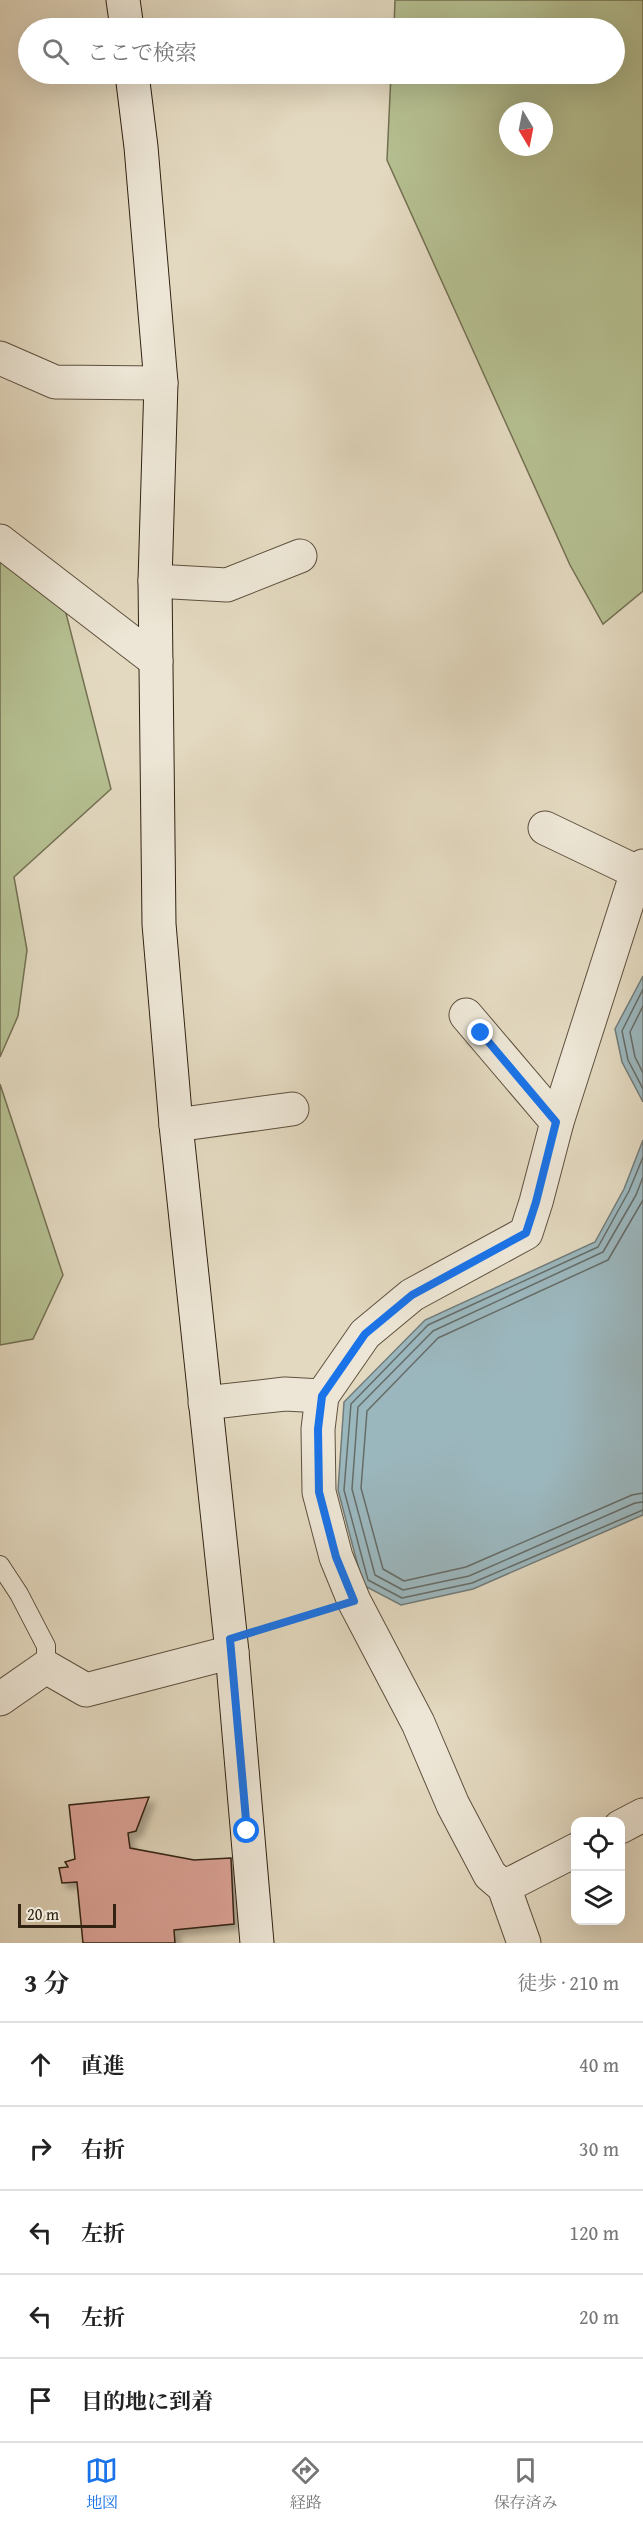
<!DOCTYPE html>
<html lang="ja">
<head>
<meta charset="utf-8">
<style>
  :root { --surface:#fff; --page:#f2f2f2; --text:#222; --muted:#767676; --line:#e0e0e0; --accent:#1a73e8 }
  body { margin:0; font-family:"Gentium Book Plus","Noto Serif JP",serif; background:var(--page); color:var(--text) }
  .controls { position:absolute; right:18px; bottom:18px; display:grid; overflow:hidden; border-radius:12px; box-shadow:0 6px 24px #0002 }
  .controls button { width:54px; height:54px; display:grid; place-items:center; padding:0; border:0; border-bottom:2px solid var(--line); background:var(--surface); color:var(--text); font:30px sans-serif }
  .compass { position:absolute; left:499px; top:102px; width:54px; height:54px; border-radius:50%; background:var(--surface); box-shadow:0 6px 24px #0002; rotate:170deg }
  .scale { position:absolute; left:18px; bottom:15px; width:98px; box-sizing:border-box; padding-left:6px; border:3px solid #312212; border-top:0; font-size:16px; line-height:21px; white-space:nowrap; color:#312212; -webkit-text-stroke:4px #ede6d6; paint-order:stroke }
  .stop { position:absolute; width:18px; height:18px; margin:-14px; border:4px solid #1a73e8; border-radius:50%; background:#fff }
  .stop.end { background:#1a73e8; border-color:#fff; box-shadow:0 2px 6px #0008 }
  .list { margin:0; padding:0; list-style:none }
  h2 { display:flex; justify-content:space-between; align-items:center; height:78px; margin:0; padding:0 24px; font-size:26px }
  h2 small { font-size:20px; font-weight:400; color:var(--muted) }
  .list li { display:grid; grid-template-columns:39px 1fr auto; gap:18px; align-items:center; box-sizing:border-box; height:84px; padding:0 24px; border-top:2px solid var(--line) }
  .list b { display:block; font-size:22px; white-space:nowrap }
  .list em { font-size:20px; font-style:normal; color:var(--muted) }
  .icon { flex:none; width:33px; height:33px; fill:none; stroke:currentColor; stroke-width:2; stroke-linecap:round; stroke-linejoin:round }
  .map { position:relative; flex:none; width:643px; height:1943px; overflow:hidden }
  .search { position:absolute; background:var(--surface); box-shadow:0 6px 24px #0002; left:18px; right:18px; top:18px; height:66px; display:flex; align-items:center; gap:15px; box-sizing:border-box; padding:0 21px; border-radius:33px; color:var(--muted); font-size:22px }
  .sheet { height:498px; background:var(--surface) }
  nav { display:flex; justify-content:space-around; align-items:center; box-sizing:border-box; height:84px; border-top:2px solid var(--line); background:var(--surface); font-size:16px; color:var(--muted) }
  nav a { display:grid; justify-items:center; gap:3px }
  nav .on { color:var(--accent) }
  .map>svg:first-child { display:block }
  .green { fill:#b5bf91; stroke:#737052; stroke-width:1.5; fill-rule:evenodd }
  .water { fill:#9bb7be; stroke:#717b79; stroke-width:1.5 }
  .lines { fill:none; stroke-linecap:round; stroke-linejoin:round }
  .shore { stroke:#666c68; stroke-width:1.5 }
  .building { fill:#dda499; stroke:#312212; stroke-width:1.5; filter:url(#shadow) }
  .lane-casing { stroke:#5e503e; stroke-width:20 }
  .street-casing { stroke:#5e503e; stroke-width:35 }
  .secondary-casing { stroke:#312212; stroke-width:35 }
  .path { stroke:#312212; stroke-width:4; stroke-dasharray:1.5 3; stroke-linecap:butt }
  .lane { stroke:#ede6d6; stroke-width:18 }
  .street { stroke:#ede6d6; stroke-width:33 }
  .secondary { stroke:#ede6d6; stroke-width:33 }
  .route { stroke:#1a73e8; stroke-width:8 }
</style>
</head>
<body>
<div class="map">
<svg width="643" height="1943" viewBox="0 0 643 1943">
  <defs>
    <filter id="shadow"><feDropShadow dx="5.5" dy="5.5" stdDeviation="3" flood-color="#0004"/></filter>
  </defs>
  <rect width="100%" height="100%" fill="#e3d9c0"/>
  <filter id="stains"><feTurbulence type="fractalNoise" baseFrequency=".00333" numOctaves="4"/><feColorMatrix values="0 0 0 0 .2 0 0 0 0 .09 0 0 0 0 .02 0 0 0 .5 -.17"/></filter>
  <radialGradient id="worn" r=".72"><stop offset=".6" stop-color="#630" stop-opacity="0"/><stop offset="1" stop-color="#630" stop-opacity=".3"/></radialGradient>
  <g class="green">
    <path d="M 395,0 L 643,0 L 643,591 L 603,624 L 570,565 L 387,160 L 391,74 L 614,74 L 614,28 L 394,28 ZM 508,111 L 544,111 L 544,147 L 508,147 Z"/>
    <path d="M 0,561 L 59,586 L 111,789 L 14,877 L 27,950 L 18,1016 L 0,1057 Z"/>
    <path d="M 0,1084 L 63,1275 L 33,1339 L 0,1345 Z"/>
  </g>
  <g class="water">
    <path d="M 643,976 L 643,1102 L 622,1062 L 615,1029 Z"/>
    <path d="M 643,1140 L 643,1515 L 473,1589 L 401,1605 L 363,1585 L 338,1490 L 344,1402 L 425,1320 L 595,1242 L 624,1189 Z"/>
  </g>
  <g class="lines">
    <g class="shore">
      <path d="M 643,989 L 622,1031 L 628,1060 L 643,1089"/>
      <path d="M 643,1006 L 630,1032 L 635,1057 L 643,1073"/>
      <path d="M 643,1157 L 629,1191 L 598,1247 L 428,1325 L 351,1404 L 344,1490 L 368,1580 L 402,1598 L 472,1583 L 643,1510"/>
      <path d="M 643,1177 L 636,1195 L 603,1252 L 433,1331 L 358,1407 L 352,1489 L 375,1575 L 403,1590 L 469,1576 L 635,1503 L 643,1502"/>
      <path d="M 643,1200 L 608,1260 L 438,1338 L 367,1411 L 361,1488 L 383,1569 L 404,1581 L 466,1567 L 632,1495 L 643,1493"/>
    </g>
  </g>
  <path class="building" d="M 149,1797 L 136,1831 L 128,1833 L 130,1848 L 194,1860 L 231,1858 L 234,1924 L 174,1930 L 175,1943 L 83,1943 L 77,1882 L 62,1883 L 59,1868 L 68,1867 L 65,1862 L 75,1859 L 69,1805 Z"/>
  <g class="lines">
    <defs>
      <path id="lane" d="M 0,1565 L 19,1594 L 46,1646 L 46,1667"/>
      <g id="street">
        <path d="M 0,358 L 55,382 L 161,383"/>
        <path d="M 0,541 L 156,661"/>
        <path d="M 155,581 L 227,585 L 300,556"/>
        <path d="M 545,828 L 637,872"/>
        <path d="M 466,1015 L 557,1122"/>
        <path d="M 176,1125 L 292,1109"/>
        <path d="M 205,1403 L 285,1394 L 322,1396"/>
        <path d="M 0,1699 L 46,1667 L 86,1690 L 232,1652"/>
        <path d="M 620,1827 L 643,1815"/>
        <path d="M 504,1887 L 576,1850"/>
        <path d="M 524,1943 L 504,1887 L 490,1875 L 453,1805 L 418,1723 L 354,1601 L 336,1557 L 319,1492 L 318,1429 L 322,1396 L 365,1334 L 412,1295 L 526,1233 L 536,1202 L 557,1122 L 637,872 L 643,866"/>
      </g>
      <g id="secondary">
        <path d="M 123,0 L 127,28"/>
        <path d="M 132,74 L 141,147 L 161,383 L 155,581 L 159,924 L 176,1125 L 232,1652 L 257,1943"/>
      </g>
    </defs>
    <use href="#lane" class="lane-casing"/>
    <use href="#street" class="street-casing"/>
    <use href="#secondary" class="secondary-casing"/>
    <path class="path" d="M 263,1629 L 324,1610"/>
    <use href="#lane" class="lane"/>
    <use href="#street" class="street"/>
    <use href="#secondary" class="secondary"/>
  </g>
  <g class="lines">
    <path class="route" d="M 247,1831 L 230,1639 L 354,1601 L 336,1557 L 319,1492 L 318,1429 L 322,1396 L 365,1334 L 412,1295 L 526,1233 L 536,1202 L 556,1122 L 481,1033"/>
  </g>
  <rect width="100%" height="100%" filter="url(#stains)"/>
  <rect width="100%" height="100%" fill="url(#worn)"/>
</svg>
<div class="controls">
<button><svg class="icon" aria-label="locate" viewBox="0 0 24 24"><circle cx="12" cy="12" r="6"/><path d="M12 2v4M12 18v4M2 12h4M18 12h4"/></svg></button>
<button><svg class="icon" aria-label="layers" viewBox="0 0 24 24"><path d="M12 4l9 5-9 5-9-5zM3 14l9 5 9-5"/></svg></button>
</div>
<svg class="compass" viewBox="-18 -18 36 36"><path d="M0-13l5 13h-10z" fill="#e53935"/><path d="M0 13l5-13h-10z" fill="#767676"/></svg>
<div class="scale">20 m</div>
<div class="stop" style="left:247px;top:1831px"></div>
<div class="stop end" style="left:481px;top:1033px"></div>
<div class="search"><svg class="icon" aria-label="search" viewBox="0 0 24 24"><circle cx="10" cy="10" r="6"/><path d="M15 15l6 6"/></svg>ここで検索</div>
</div>
<section class="sheet">
<h2>3 分<small>徒歩 · 210 m</small></h2>
<ul class="list">
<li><svg class="icon" aria-label="ahead" viewBox="0 0 24 24"><path d="M12 20V5M6 11l6-6 6 6"/></svg><div><b>直進</b></div><em>40 m</em></li>
<li><svg class="icon" aria-label="right" viewBox="0 0 24 24"><path d="M7 20v-9h11M14 6l5 5-5 5"/></svg><div><b>右折</b></div><em>30 m</em></li>
<li><svg class="icon" aria-label="left" viewBox="0 0 24 24"><path d="M17 20v-9H6M10 6l-5 5 5 5"/></svg><div><b>左折</b></div><em>120 m</em></li>
<li><svg class="icon" aria-label="left" viewBox="0 0 24 24"><path d="M17 20v-9H6M10 6l-5 5 5 5"/></svg><div><b>左折</b></div><em>20 m</em></li>
<li><svg class="icon" aria-label="arrive" viewBox="0 0 24 24"><path d="M6 21V4h12l-3 4 3 4H6"/></svg><div><b>目的地に到着</b></div></li>
</ul>
</section>
<nav>
<a class="on"><svg class="icon" aria-label="map" viewBox="0 0 24 24"><path d="M3 6l6-2 6 2 6-2v14l-6 2-6-2-6 2zM9 4v14M15 6v14"/></svg>地図</a>
<a><svg class="icon" aria-label="directions" viewBox="0 0 24 24"><path d="M12 3l9 9-9 9-9-9zM9 14v-3h6M13 9l2 2-2 2"/></svg>経路</a>
<a><svg class="icon" aria-label="saved" viewBox="0 0 24 24"><path d="M7 4h10v16l-5-4-5 4z"/></svg>保存済み</a>
</nav>
</body>
</html>
